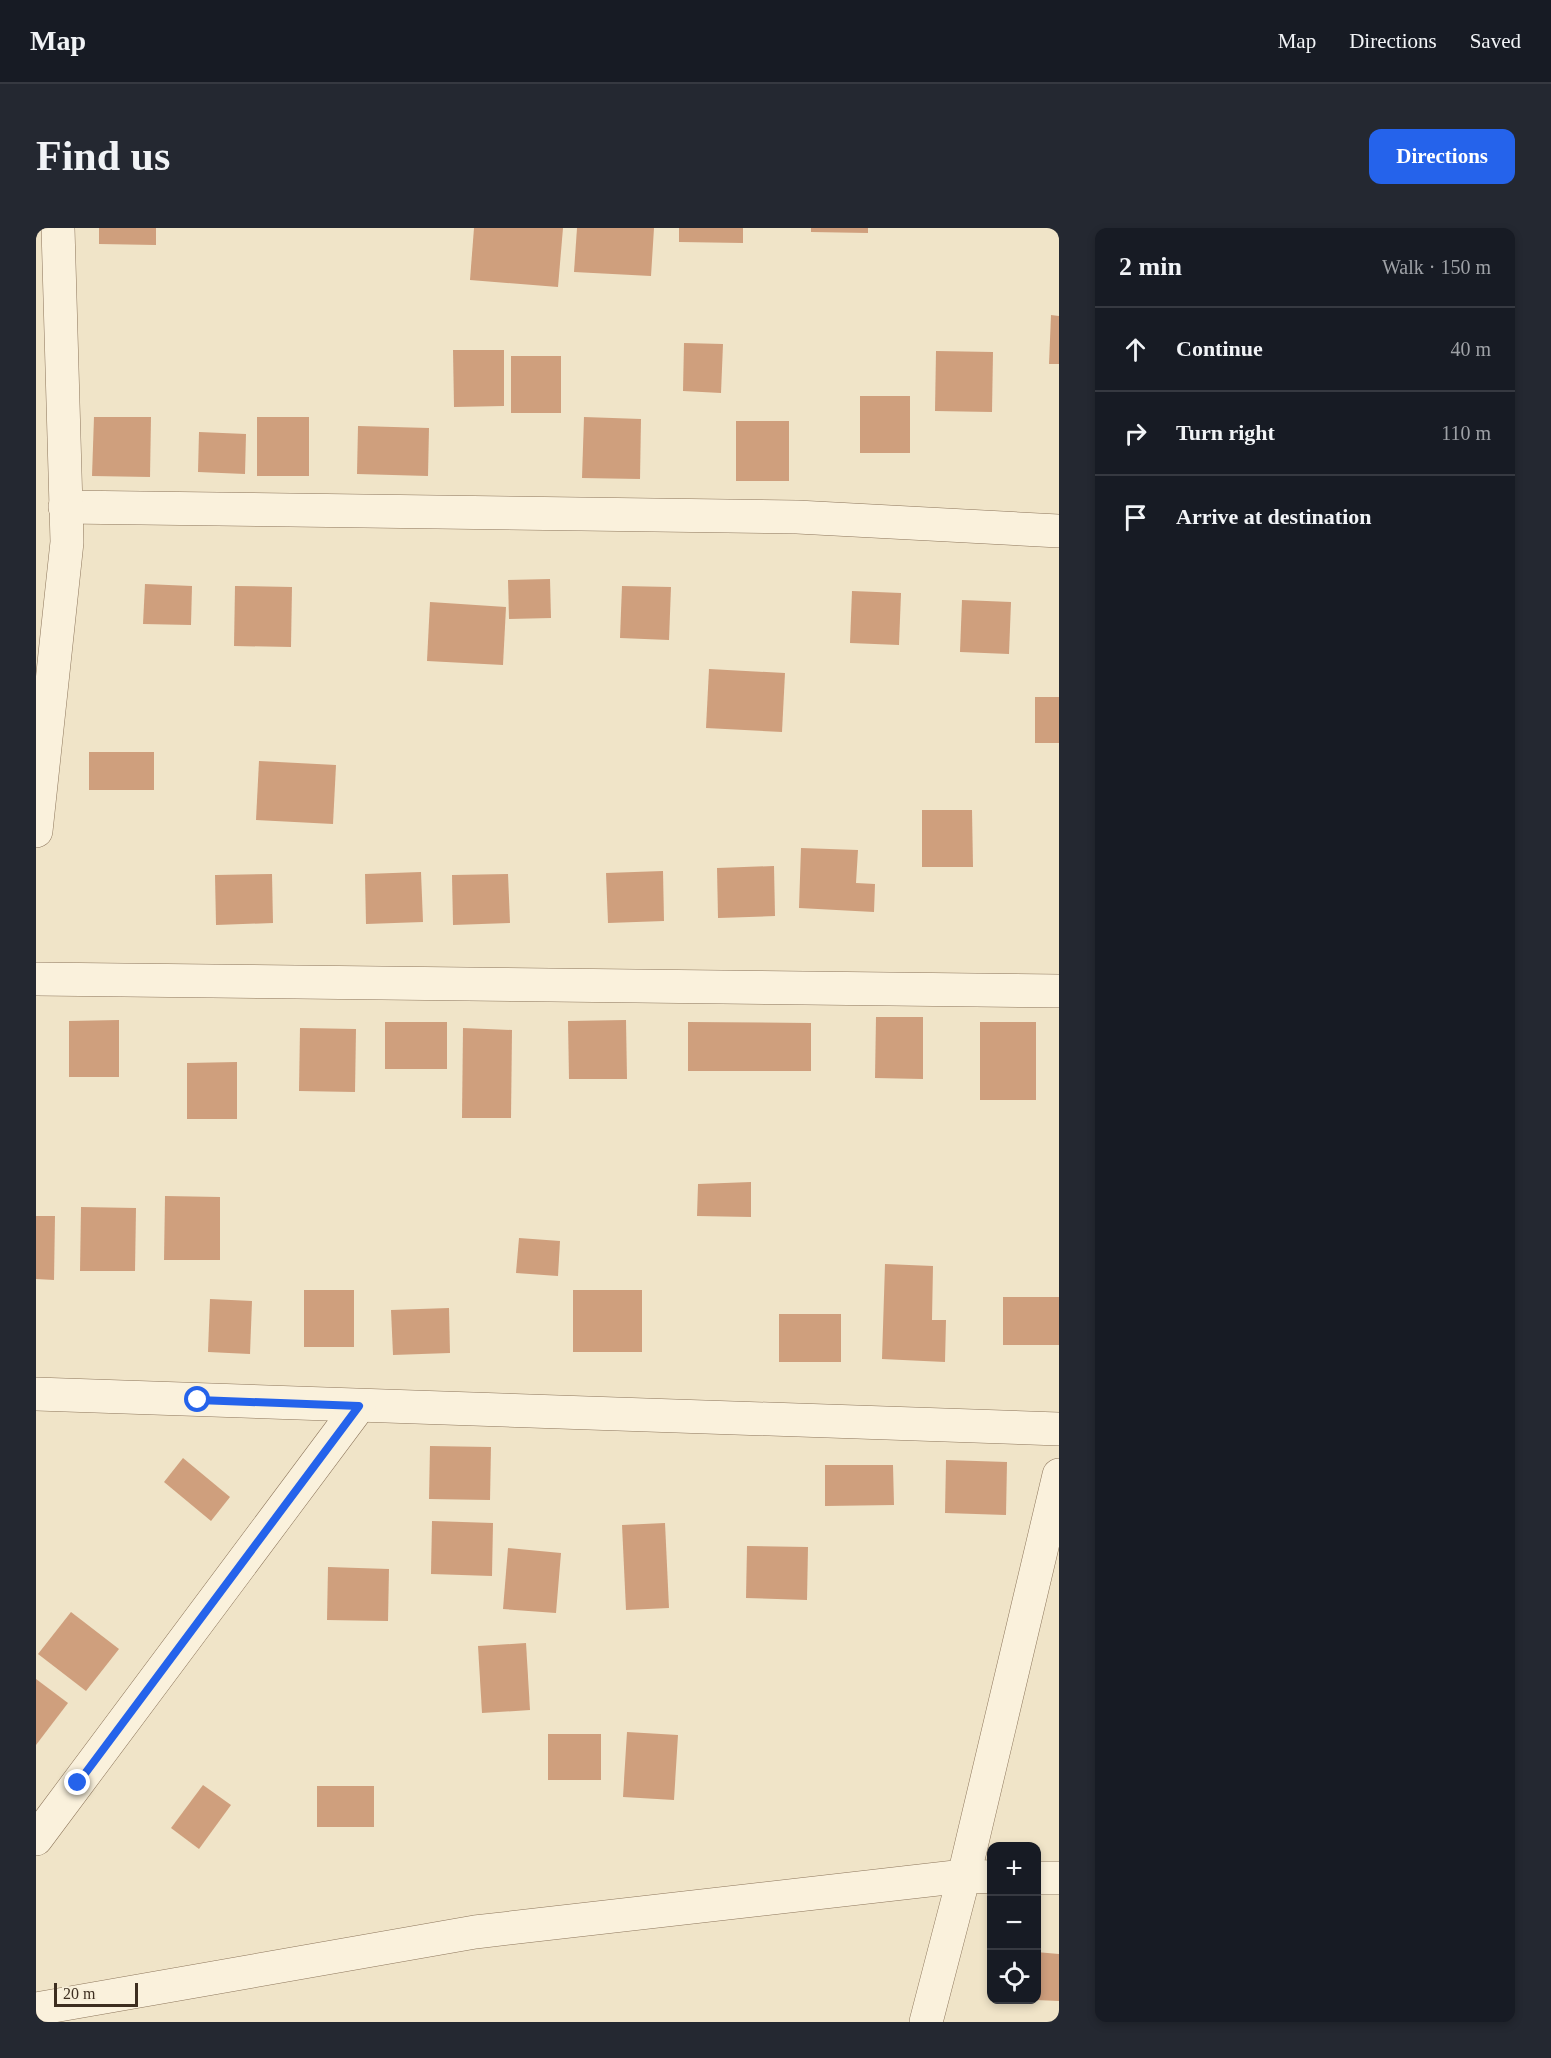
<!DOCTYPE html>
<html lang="en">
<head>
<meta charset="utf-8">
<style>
  :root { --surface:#171b24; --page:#242831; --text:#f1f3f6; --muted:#9ea1a6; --line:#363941; --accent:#2563eb }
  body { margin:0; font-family:Georgia,serif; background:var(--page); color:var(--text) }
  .controls { position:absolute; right:18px; bottom:18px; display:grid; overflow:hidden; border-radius:12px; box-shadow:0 3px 9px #0003 }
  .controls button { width:54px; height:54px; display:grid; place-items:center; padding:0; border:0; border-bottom:2px solid var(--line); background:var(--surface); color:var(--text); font:30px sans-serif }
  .scale { position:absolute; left:18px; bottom:15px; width:84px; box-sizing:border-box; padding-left:6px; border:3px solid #3d2e20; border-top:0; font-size:16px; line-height:21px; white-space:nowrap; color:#3d2e20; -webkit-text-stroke:4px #f7eed8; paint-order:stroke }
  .stop { position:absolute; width:18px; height:18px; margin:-14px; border:4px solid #2563eb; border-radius:50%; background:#fff }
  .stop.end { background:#2563eb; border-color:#fff; box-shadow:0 2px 6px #0008 }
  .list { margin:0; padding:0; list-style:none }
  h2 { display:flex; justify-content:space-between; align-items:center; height:78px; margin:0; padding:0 24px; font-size:26px }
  h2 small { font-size:20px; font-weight:400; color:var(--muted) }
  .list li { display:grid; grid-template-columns:39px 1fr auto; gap:18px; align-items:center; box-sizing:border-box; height:84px; padding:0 24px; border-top:2px solid var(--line) }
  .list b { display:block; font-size:22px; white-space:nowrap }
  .list em { font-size:20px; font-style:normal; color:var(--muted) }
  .icon { flex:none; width:33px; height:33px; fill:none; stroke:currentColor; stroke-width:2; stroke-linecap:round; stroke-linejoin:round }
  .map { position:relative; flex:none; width:1023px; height:1794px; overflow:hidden; border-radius:12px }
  header { display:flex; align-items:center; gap:36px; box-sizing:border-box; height:84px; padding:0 30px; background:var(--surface); border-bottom:2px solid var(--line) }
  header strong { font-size:28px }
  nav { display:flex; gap:33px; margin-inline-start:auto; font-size:21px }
  .intro { display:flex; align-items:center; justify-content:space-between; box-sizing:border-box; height:144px; padding:0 36px }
  h1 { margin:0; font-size:42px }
  .button { padding:15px 27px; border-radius:12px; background:var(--accent); color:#fff; font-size:21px; font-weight:700 }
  main { display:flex; gap:36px; padding:0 36px }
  aside { flex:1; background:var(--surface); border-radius:12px; box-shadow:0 3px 9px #0003 }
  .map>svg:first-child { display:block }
  .building { fill:#cf9f7d }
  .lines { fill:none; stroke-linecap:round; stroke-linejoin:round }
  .minor-casing { stroke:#8d765c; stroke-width:34 }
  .minor { stroke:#faf1dc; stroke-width:33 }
  .route { stroke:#2563eb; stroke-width:8 }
</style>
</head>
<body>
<header>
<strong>Map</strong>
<nav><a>Map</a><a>Directions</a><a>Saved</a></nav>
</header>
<div class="intro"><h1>Find us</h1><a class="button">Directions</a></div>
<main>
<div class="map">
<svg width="1023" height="1794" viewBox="0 0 1023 1794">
  <rect width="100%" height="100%" fill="#f0e4c8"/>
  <g class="building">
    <path d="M 63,0 L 120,0 L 120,17 L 63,16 Z"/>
    <path d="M 438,0 L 527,0 L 522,59 L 434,52 Z"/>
    <path d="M 541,0 L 618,0 L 615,48 L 538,44 Z"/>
    <path d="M 643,0 L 707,0 L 707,15 L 643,14 Z"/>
    <path d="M 775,0 L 832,0 L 832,5 L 775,4 Z"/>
    <path d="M 1015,87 L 1023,88 L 1023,136 L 1013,136 Z"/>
    <path d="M 648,115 L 687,116 L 685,165 L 647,163 Z"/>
    <path d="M 417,122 L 468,122 L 468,178 L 418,179 Z"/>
    <path d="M 900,123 L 957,124 L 956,184 L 899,183 Z"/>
    <rect x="475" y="128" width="50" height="57"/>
    <rect x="824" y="168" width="50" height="57"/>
    <path d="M 58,189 L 115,189 L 114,249 L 56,248 Z"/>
    <rect x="221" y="189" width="52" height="59"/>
    <path d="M 548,189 L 605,191 L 604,251 L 546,250 Z"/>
    <rect x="700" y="193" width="53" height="60"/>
    <path d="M 322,198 L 393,200 L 392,248 L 321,246 Z"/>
    <path d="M 163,204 L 210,206 L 209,246 L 162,244 Z"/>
    <path d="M 514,351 L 515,390 L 473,391 L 472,352 Z"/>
    <path d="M 109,356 L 156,358 L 155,397 L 107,396 Z"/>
    <path d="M 199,358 L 256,359 L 255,419 L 198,418 Z"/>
    <path d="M 586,358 L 635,359 L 633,412 L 584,410 Z"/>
    <path d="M 816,363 L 865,365 L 863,417 L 814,415 Z"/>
    <path d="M 926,372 L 975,374 L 973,426 L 924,424 Z"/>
    <path d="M 394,374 L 470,379 L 467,437 L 391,433 Z"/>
    <path d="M 673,441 L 749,445 L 746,504 L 670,500 Z"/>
    <rect x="999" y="469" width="24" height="46"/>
    <rect x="53" y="524" width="65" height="38"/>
    <path d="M 223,533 L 300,537 L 297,596 L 220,592 Z"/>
    <path d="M 886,582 L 936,582 L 937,639 L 886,639 Z"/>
    <path d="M 765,620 L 822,622 L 820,655 L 839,656 L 838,684 L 763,680 Z"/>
    <path d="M 738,638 L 739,688 L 682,690 L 681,640 Z"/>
    <path d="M 627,643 L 628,693 L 572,695 L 570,645 Z"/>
    <path d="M 385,644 L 387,694 L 330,696 L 329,646 Z"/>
    <path d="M 236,646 L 237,695 L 180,697 L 179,647 Z"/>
    <path d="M 472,646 L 474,695 L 417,697 L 416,647 Z"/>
    <path d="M 840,789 L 887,789 L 887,851 L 839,850 Z"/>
    <path d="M 83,792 L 83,849 L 33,849 L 33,793 Z"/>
    <path d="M 590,792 L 591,851 L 533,851 L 532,793 Z"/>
    <rect x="349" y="794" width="62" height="47"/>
    <path d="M 652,794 L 775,795 L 775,843 L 652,843 Z"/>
    <rect x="944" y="794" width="56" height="78"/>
    <path d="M 264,800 L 320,801 L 319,864 L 263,863 Z"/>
    <path d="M 427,800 L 476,802 L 475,890 L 426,890 Z"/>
    <path d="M 201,834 L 201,891 L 151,891 L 151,835 Z"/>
    <path d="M 715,954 L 715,989 L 661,988 L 662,956 Z"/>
    <path d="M 129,968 L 184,969 L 184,1032 L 128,1032 Z"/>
    <path d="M 45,979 L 100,980 L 99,1043 L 44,1043 Z"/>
    <path d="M 0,988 L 19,988 L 18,1052 L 0,1051 Z"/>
    <path d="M 483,1010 L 524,1013 L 522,1048 L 480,1045 Z"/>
    <path d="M 849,1036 L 897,1038 L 896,1092 L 910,1092 L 909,1134 L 846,1131 Z"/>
    <rect x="268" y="1062" width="50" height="57"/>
    <rect x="537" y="1062" width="69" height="62"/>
    <rect x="967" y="1069" width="56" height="48"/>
    <path d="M 174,1071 L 216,1073 L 214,1126 L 172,1124 Z"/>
    <path d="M 413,1080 L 414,1125 L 357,1127 L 355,1082 Z"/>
    <rect x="743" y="1086" width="62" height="48"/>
    <path d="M 394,1218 L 455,1219 L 454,1272 L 393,1271 Z"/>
    <path d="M 147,1230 L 194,1269 L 175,1293 L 128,1254 Z"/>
    <path d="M 910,1232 L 971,1234 L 970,1287 L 909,1285 Z"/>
    <path d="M 789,1237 L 857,1237 L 858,1277 L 789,1278 Z"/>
    <path d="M 396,1293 L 457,1295 L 456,1348 L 395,1346 Z"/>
    <path d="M 629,1295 L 633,1380 L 590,1382 L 586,1297 Z"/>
    <path d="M 711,1318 L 772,1319 L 771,1372 L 710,1370 Z"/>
    <path d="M 472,1320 L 525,1325 L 520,1385 L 467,1381 Z"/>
    <path d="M 292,1339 L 353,1341 L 352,1393 L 291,1392 Z"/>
    <path d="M 35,1384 L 83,1421 L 50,1463 L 2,1426 Z"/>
    <path d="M 490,1415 L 494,1482 L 446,1485 L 442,1418 Z"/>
    <path d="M 0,1451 L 32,1475 L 0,1517 Z"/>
    <path d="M 591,1504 L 642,1507 L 638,1572 L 587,1569 Z"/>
    <rect x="512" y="1506" width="53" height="46"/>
    <path d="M 167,1557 L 195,1577 L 163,1621 L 135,1600 Z"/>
    <rect x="281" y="1558" width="57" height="41"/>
    <path d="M 1000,1724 L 1023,1726 L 1023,1773 L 1000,1772 Z"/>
  </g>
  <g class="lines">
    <defs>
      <g id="minor">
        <path d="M 29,279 L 761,289 L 1023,303"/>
        <path d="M 0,603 L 31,314 L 22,0"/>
        <path d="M 0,751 L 1023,763"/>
        <path d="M 0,1166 L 1023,1201"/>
        <path d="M 0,1611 L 323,1178"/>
        <path d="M 1000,1650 L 1023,1650"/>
        <path d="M 0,1781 L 439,1704 L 928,1648 L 956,1649"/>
        <path d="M 890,1794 L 928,1648 L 1023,1247"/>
      </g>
    </defs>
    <use href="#minor" class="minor-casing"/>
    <use href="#minor" class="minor"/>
  </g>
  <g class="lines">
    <path class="route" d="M 42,1555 L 323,1178 L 162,1172"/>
  </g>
</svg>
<div class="controls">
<button>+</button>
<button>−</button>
<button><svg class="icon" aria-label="locate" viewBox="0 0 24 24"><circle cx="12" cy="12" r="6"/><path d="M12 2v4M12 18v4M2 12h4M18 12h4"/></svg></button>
</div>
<div class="scale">20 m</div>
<div class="stop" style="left:162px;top:1172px"></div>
<div class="stop end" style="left:42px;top:1555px"></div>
</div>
<aside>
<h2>2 min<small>Walk · 150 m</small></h2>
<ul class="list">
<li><svg class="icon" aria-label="ahead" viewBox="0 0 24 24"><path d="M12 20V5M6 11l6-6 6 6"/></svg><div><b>Continue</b></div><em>40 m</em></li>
<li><svg class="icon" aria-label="right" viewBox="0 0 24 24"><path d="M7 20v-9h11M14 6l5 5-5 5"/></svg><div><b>Turn right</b></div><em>110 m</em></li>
<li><svg class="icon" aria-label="arrive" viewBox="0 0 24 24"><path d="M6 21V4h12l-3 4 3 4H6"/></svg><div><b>Arrive at destination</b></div></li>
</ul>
</aside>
</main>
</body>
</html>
